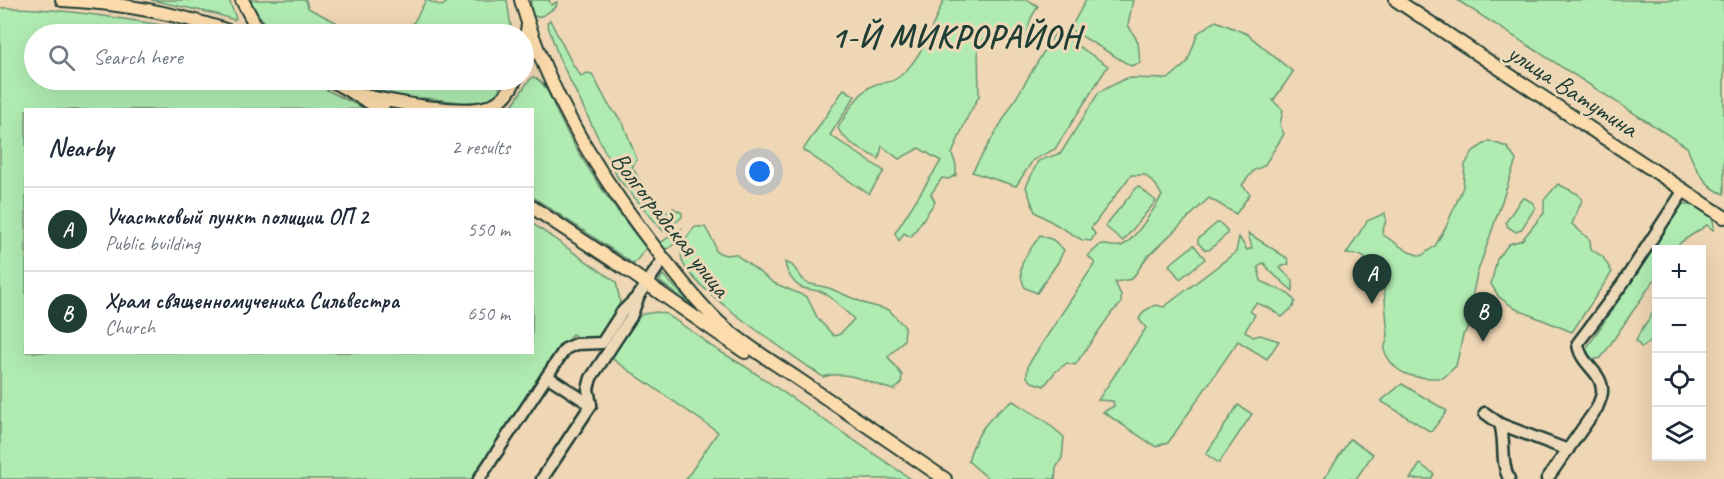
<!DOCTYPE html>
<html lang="en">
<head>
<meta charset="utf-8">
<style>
  :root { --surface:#fff; --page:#f6f6f7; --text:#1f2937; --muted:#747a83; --line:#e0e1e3; --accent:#1f3d34 }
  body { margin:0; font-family:Caveat,sans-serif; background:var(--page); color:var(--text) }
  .controls { position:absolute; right:18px; bottom:18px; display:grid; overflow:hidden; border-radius:0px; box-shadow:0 6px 24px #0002 }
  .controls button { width:54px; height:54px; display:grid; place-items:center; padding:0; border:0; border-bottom:2px solid var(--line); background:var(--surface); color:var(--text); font:30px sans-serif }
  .you { position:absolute; left:760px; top:172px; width:21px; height:21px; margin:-15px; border:4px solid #fff; border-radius:50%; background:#1a73e8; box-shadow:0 0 0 9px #1a73e833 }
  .badge { display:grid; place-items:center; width:39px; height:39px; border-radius:50%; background:var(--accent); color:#fff; font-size:20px; font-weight:700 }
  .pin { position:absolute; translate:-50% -50px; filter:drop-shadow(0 2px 3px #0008) }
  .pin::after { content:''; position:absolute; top:32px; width:21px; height:18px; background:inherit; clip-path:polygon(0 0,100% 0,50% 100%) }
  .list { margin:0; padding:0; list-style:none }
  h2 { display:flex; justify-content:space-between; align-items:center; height:78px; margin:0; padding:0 24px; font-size:26px }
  h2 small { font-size:20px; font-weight:400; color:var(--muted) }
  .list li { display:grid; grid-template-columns:39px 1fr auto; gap:18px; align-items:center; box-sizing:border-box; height:84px; padding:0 24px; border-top:2px solid var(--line) }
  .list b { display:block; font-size:22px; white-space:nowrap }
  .list p { margin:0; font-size:20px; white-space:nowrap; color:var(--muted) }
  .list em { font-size:20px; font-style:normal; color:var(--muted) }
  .icon { flex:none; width:33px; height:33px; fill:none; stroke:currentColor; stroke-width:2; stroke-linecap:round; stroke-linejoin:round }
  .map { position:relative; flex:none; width:1724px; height:479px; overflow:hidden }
  .search { position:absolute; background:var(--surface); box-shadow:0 6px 24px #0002; left:24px; top:24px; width:510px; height:66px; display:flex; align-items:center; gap:15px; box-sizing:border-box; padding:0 21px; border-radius:33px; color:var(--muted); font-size:22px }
  .panel { position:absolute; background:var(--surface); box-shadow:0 6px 24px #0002; left:24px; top:108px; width:510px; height:246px; border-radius:0px }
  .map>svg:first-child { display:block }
  .green { fill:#b0ecb2; stroke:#689473; stroke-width:1.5 }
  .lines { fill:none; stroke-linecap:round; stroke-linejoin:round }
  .minor-casing { stroke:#1f3d34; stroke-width:15 }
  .major-casing { stroke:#1f3d34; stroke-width:16 }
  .minor { stroke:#edd9b7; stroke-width:10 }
  .major { stroke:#fcdcac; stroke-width:12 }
  .labels { text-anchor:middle; stroke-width:6; stroke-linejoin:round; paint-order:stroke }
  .street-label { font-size:26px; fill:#1f3d34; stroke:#edd9b7 }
  .district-label { font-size:32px; font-weight:bold; letter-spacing:1.5px; fill:#1f3d34; stroke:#edd9b7 }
</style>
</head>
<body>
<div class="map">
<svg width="1724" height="479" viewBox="0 0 1724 479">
  <rect width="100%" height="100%" fill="#efd6b4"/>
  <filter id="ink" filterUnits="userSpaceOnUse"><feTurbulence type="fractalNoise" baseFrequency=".0167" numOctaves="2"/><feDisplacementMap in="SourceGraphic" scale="12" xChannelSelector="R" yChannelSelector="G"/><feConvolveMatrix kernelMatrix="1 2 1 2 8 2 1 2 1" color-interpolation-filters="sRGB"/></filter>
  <g filter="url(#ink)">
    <g class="green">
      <path d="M 151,0 L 229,0 L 236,18 L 234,20 L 216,14 Z"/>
      <path d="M 250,0 L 306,0 L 308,8 L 359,34 L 277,34 L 259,16 Z"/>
      <path d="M 426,0 L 442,6 L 450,0 L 507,0 L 512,34 L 399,34 L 414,22 Z"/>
      <path d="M 531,0 L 549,0 L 551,5 L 557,2 L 556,7 C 548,12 540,20 531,15 Z"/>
      <path d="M 944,0 L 1028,0 L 1038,6 L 1031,18 L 1027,35 L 1007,39 L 986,35 L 978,48 L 979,96 L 967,118 L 952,154 L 956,165 L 956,175 L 949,179 L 942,178 L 931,194 L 935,202 L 911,237 L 904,233 L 899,241 L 895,233 L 941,161 L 919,148 L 899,159 L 882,146 L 879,159 C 865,152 844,142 838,128 C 846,114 859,91 874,85 C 881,82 890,83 896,79 C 921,63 932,25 944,0 Z"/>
      <path d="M 1086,0 L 1133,0 L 1128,25 L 1138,42 L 1140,63 L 1131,66 L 1070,29 Z"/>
      <path d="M 1457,0 L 1724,0 L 1724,194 C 1704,187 1694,166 1687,147 Z"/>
      <path d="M 0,8 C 43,7 87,13 130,20 C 154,24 179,27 203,34 L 34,34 L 34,80 L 307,80 L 365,109 L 26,110 L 26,352 L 532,352 L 533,224 L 616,282 L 620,301 L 617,313 L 596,343 L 586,343 L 572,334 L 475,479 L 0,479 Z"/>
      <path d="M 550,20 L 573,65 L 581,76 L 587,73 L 592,74 L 608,104 L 623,123 L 637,160 L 632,167 L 642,184 L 641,191 L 658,219 L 673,208 L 682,213 L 682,217 L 664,232 L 618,178 L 559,58 L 547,23 Z"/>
      <path d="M 1216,21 L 1247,34 L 1293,72 L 1273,101 L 1283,110 L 1280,125 L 1284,134 L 1264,166 L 1254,170 L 1242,185 L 1250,194 L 1236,214 L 1209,198 L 1147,257 L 1132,279 L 1115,282 L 1121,295 L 1121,304 L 1112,312 L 1075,365 L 1067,363 L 1055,372 L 1044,386 L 1032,382 L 1027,377 L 1028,365 L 1095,263 L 1088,256 L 1101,244 C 1107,245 1115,247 1121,246 C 1134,242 1154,208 1162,196 L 1156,185 L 1145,175 L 1131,175 L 1091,228 L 1095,234 L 1091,241 L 1082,240 L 1035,212 L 1026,187 L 1038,161 L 1061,153 L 1099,92 L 1127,78 L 1168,79 L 1187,63 L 1198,33 Z"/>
      <path d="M 1056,31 L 1108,66 L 1055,149 L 1033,160 L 1016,186 L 972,172 Z"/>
      <path d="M 533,77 C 547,82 552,103 558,115 C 582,163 612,206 646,248 L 634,264 L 533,197 L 532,110 L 508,109 C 519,100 522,86 533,77 Z"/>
      <path d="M 357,80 L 502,80 L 498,93 L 489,100 L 478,104 L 424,98 L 407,99 L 375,89 Z"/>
      <path d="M 844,89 L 855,96 L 830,135 L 884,171 L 869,194 L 803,150 Z"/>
      <path d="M 1489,141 L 1507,147 L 1516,160 L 1477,274 L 1470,306 L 1470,325 L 1463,335 L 1456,366 L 1443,378 C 1415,378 1396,378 1384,350 L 1388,336 L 1384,289 L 1365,288 L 1360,280 L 1365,258 L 1360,255 L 1346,254 L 1367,221 L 1385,213 L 1386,220 L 1382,234 L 1409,252 L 1421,256 L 1435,246 L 1446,227 L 1463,187 L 1465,165 L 1473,151 Z"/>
      <path d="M 1558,184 L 1578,194 L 1582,200 L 1572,224 L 1590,240 L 1591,249 L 1603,257 L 1612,272 L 1572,332 L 1516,309 L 1499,297 L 1491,284 L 1497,259 L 1509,244 L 1522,240 L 1544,213 L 1544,200 Z"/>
      <path d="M 1138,186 L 1156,201 L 1123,241 L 1105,226 Z"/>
      <path d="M 1521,199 L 1525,198 L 1533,203 L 1535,208 L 1521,230 L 1516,232 L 1508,227 L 1506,222 Z"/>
      <path d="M 1683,203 C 1697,207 1718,213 1713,230 L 1707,225 L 1681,242 L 1676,249 L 1656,249 L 1656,277 L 1601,358 L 1591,360 L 1586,349 Z"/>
      <path d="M 1217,223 C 1222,223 1228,230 1227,234 L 1209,250 L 1205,250 L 1198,243 L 1198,239 Z"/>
      <path d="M 695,227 L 705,227 L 714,243 L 716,252 L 726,255 L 735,254 L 774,283 L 807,297 L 818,319 L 834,336 L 840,334 L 854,319 C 845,311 836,301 826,294 C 818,289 811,291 803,288 C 794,285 786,272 785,262 L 792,265 L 806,283 L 829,288 L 866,304 L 889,310 L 905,327 L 904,340 L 888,357 L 902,375 L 901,384 L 894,390 C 871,384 847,369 823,377 C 797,358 688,287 682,260 C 679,246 687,236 695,227 Z"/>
      <path d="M 682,228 C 677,238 675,249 663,249 L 659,244 Z"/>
      <path d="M 1248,233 L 1287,258 L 1289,264 L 1279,267 L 1293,281 L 1293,291 L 1271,272 L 1264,263 L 1258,267 L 1261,281 L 1289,294 L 1295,301 L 1293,307 L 1282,317 L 1269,308 L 1256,303 L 1250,311 L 1255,315 L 1245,331 L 1253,337 L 1260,335 L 1279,341 L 1267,359 L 1238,341 L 1168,443 L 1164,443 L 1156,447 L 1103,412 L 1114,406 L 1113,401 L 1098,400 L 1146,328 L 1139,319 L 1144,311 L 1155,305 L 1164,307 L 1236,252 L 1239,237 L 1247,250 L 1252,248 Z"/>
      <path d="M 1040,235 L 1053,240 L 1064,250 L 1058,262 L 1037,293 L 1025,288 C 1014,264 1027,256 1040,235 Z"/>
      <path d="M 1194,245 L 1205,259 L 1180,279 L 1169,265 Z"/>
      <path d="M 663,275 L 692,305 L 659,281 Z"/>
      <path d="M 1656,308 L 1656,336 L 1642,348 L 1636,341 L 1640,332 Z"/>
      <path d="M 657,312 L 666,314 L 703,339 L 709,345 L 746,367 L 911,479 L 686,479 L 718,432 L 611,358 L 639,317 L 643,314 Z"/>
      <path d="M 1402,384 L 1447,411 L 1431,432 L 1381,401 Z"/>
      <path d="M 1013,401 L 1044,420 L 1064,437 L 1062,458 L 1056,468 L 1055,479 L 989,479 L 968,461 C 975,434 989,415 1013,401 Z"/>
      <path d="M 1238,405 L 1252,414 L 1219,463 L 1206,454 Z"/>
      <path d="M 1350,439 L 1373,454 L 1356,479 L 1324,479 Z"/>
      <path d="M 1420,464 L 1434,474 L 1431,479 L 1410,479 Z"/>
    </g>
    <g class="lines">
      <defs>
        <g id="minor">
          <path d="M 547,376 L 591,405"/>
          <path d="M 1485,413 L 1500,424 L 1568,450"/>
          <path d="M 1500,424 C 1506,442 1500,461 1509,479"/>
          <path d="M 479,479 L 565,349 L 576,344 L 602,343 L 622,312 L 639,295 L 664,258"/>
          <path d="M 542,479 L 591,405 L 588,389 L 591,378 L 631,317 L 638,298"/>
          <path d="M 1547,479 L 1597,408 C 1599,402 1603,395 1602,389 C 1601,371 1579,363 1578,343 L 1623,283 L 1684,190"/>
        </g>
        <g id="major">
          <path d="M 62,0 C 122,3 181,14 237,34"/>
          <path d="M 242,0 L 260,34"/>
          <path d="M 521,0 C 549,97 601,179 663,258 C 682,281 700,306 723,326 C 746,346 773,362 798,379 C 847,412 896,446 945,479"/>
          <path d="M 1396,0 L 1724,217"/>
          <path d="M 524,47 L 528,25"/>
          <path d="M 331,80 L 383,110"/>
          <path d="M 360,95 C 391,101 462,117 490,106 C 502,101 510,92 515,80"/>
          <path d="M 532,207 L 630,272 L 745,352"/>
        </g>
      </defs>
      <use href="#minor" class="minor-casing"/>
      <use href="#major" class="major-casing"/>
      <use href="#minor" class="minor"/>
      <use href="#major" class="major"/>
    </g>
  </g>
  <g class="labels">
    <g class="street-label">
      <text transform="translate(1573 90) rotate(33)" y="9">улица Ватутина</text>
      <text transform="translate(671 224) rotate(52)" y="9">Волгоградская улица</text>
    </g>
    <g class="district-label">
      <text x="956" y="47">1-Й МИКРОРАЙОН</text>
    </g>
  </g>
</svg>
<div class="controls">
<button>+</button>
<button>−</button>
<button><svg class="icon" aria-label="locate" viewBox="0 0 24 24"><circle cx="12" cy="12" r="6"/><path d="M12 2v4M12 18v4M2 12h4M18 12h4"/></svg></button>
<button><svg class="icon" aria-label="layers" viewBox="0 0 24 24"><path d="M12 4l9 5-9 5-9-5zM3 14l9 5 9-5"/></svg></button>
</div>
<div class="you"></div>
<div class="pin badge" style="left:1372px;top:304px">A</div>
<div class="pin badge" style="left:1483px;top:342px">B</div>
<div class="search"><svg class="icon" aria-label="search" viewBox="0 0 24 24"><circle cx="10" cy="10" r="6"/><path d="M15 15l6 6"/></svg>Search here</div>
<section class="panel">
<h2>Nearby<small>2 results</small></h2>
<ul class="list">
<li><span class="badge">A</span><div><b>Участковый пункт полиции ОП 2</b><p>Public building</p></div><em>550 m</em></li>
<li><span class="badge">B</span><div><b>Храм священномученика Сильвестра</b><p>Church</p></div><em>650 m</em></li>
</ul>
</section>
</div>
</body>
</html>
